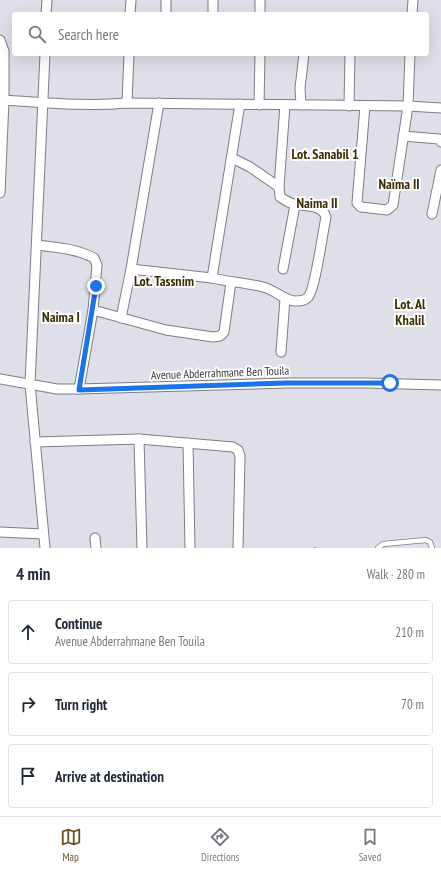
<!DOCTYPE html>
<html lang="en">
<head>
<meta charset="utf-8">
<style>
  :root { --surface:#fff; --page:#f6f6f7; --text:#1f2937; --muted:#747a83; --line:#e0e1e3; --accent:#665523 }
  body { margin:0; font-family:"PT Sans Narrow",sans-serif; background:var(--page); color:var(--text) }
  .stop { position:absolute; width:12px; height:12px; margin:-9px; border:3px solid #1a73e8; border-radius:50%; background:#fff }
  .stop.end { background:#1a73e8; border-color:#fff; box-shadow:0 1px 4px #0008 }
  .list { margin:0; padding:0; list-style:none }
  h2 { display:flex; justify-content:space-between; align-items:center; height:52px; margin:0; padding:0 16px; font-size:17px }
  h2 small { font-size:13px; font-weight:400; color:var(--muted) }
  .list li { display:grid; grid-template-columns:26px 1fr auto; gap:12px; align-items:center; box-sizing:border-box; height:64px; margin:0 8px 8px; padding:0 8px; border:1px solid var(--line); border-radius:4px }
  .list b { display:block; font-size:15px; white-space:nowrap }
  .list p { margin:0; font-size:13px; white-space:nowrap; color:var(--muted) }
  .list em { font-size:13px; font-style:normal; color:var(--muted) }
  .icon { flex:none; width:22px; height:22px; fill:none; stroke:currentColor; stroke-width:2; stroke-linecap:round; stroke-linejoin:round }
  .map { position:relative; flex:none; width:441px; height:548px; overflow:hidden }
  .search { position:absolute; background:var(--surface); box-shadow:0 4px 16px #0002; left:12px; right:12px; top:12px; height:44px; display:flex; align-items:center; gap:10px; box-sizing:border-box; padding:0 14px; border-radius:4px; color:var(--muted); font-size:15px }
  .sheet { height:268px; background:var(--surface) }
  nav { display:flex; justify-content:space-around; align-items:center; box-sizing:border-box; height:56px; border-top:1px solid var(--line); background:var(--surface); font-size:11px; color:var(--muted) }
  nav a { display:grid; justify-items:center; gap:2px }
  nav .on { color:var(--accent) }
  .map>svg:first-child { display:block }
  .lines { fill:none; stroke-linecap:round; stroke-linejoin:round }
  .lane-casing { stroke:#7d7d87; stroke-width:6 }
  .street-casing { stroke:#7d7d87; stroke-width:11 }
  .path { stroke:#84848b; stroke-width:1.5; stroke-dasharray:3 2; stroke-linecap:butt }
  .lane { stroke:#fff; stroke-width:4.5 }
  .street { stroke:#fff; stroke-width:9 }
  .route { stroke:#1a73e8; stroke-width:5 }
  .labels { text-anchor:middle; stroke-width:4; stroke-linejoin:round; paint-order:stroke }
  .street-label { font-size:12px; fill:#39393d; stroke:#fff }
  .quarter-label { font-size:14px; font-weight:bold; fill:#3b2e03; stroke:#fff }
</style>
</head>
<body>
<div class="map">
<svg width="441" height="548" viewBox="0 0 441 548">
  <rect width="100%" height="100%" fill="#dfdfea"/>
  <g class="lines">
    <defs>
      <path id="lane" d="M 378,548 L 383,544 L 426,540 L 430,542 L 432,548"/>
      <g id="street">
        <path d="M 166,0 L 166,14"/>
        <path d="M 213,0 L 213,14"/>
        <path d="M 46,14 L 47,0"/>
        <path d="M 130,14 L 131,0"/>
        <path d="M 260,14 L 260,0"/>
        <path d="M 412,14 L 413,0"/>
        <path d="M 0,40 L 4,51 L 4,100 L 0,193"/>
        <path d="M 0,100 C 43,102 84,107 127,103 L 408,106 L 441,108"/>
        <path d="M 127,103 L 129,54"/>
        <path d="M 259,105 L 260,54"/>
        <path d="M 301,105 L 300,88 L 304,54"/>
        <path d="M 349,106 L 350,54"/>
        <path d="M 365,106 L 357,203 L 361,207 L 387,210 L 393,205 L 408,106 L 410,54"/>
        <path d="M 403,136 L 439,139 L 441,142"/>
        <path d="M 279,187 L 285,105"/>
        <path d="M 432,214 L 441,170"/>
        <path d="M 37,245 C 56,247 77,249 94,258 L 97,265 L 93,310 L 79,389"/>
        <path d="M 131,269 L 212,278 L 240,104"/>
        <path d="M 283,269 L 295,205"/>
        <path d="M 212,278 C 229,282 247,283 263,287 C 275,290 282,299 294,301 C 299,301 305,301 308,297 C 315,290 323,231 326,217 C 322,204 306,207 294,204 C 289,203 285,200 280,197 L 279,187 L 250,167 L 232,158"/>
        <path d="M 93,310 L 166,330 L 213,337 L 220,336 L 224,332 L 231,282"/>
        <path d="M 121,318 L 131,269 L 159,103"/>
        <path d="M 281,352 L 285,299"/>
        <path d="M 0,379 L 57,389 L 79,389 L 290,383 L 366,383 L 441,385"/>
        <path d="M 139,439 L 142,548"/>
        <path d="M 35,442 L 139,439 L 233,447 L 238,450 L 240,456 L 238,548"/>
        <path d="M 188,443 L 190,548"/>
        <path d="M 0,532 L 43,534"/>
        <path d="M 95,538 L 96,548"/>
        <path d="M 45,548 L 30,384 L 45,54"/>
      </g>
    </defs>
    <use href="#lane" class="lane-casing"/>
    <use href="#street" class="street-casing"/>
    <path class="path" d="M 315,547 L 315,548"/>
    <use href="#lane" class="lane"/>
    <use href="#street" class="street"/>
  </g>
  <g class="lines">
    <path class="route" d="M 96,286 L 79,390 L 285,383 L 390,383"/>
  </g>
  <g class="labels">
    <g class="street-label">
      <text transform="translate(220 373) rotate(-2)" y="4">Avenue Abderrahmane Ben Touila</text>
    </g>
    <g class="quarter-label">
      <text x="325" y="159">Lot. Sanabil 1</text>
      <text x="399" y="189">Naïma II</text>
      <text x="317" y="208">Naima II</text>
      <text x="164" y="286">Lot. Tassnim</text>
      <text x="410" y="309">Lot. Al<tspan x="410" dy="16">Khalil</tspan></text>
      <text x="61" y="322">Naima I</text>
    </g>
  </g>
</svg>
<div class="stop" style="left:390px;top:383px"></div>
<div class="stop end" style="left:96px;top:286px"></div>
<div class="search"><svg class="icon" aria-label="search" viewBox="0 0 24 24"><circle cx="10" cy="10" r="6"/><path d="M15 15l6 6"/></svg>Search here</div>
</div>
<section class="sheet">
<h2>4 min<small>Walk · 280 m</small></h2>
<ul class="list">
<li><svg class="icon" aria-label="ahead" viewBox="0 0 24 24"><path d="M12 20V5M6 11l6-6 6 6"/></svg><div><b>Continue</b><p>Avenue Abderrahmane Ben Touila</p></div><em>210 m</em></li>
<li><svg class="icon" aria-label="right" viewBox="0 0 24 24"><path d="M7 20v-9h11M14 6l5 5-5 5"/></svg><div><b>Turn right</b></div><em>70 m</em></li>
<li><svg class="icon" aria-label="arrive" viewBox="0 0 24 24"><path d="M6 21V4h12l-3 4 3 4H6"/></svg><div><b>Arrive at destination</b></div></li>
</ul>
</section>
<nav>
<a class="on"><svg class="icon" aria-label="map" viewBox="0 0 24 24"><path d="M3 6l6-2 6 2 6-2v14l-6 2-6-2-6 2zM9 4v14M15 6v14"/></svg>Map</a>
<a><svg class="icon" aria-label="directions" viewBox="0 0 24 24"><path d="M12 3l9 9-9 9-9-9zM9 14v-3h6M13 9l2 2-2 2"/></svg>Directions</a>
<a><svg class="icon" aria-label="saved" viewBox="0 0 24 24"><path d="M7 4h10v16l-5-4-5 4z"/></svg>Saved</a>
</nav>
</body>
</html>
